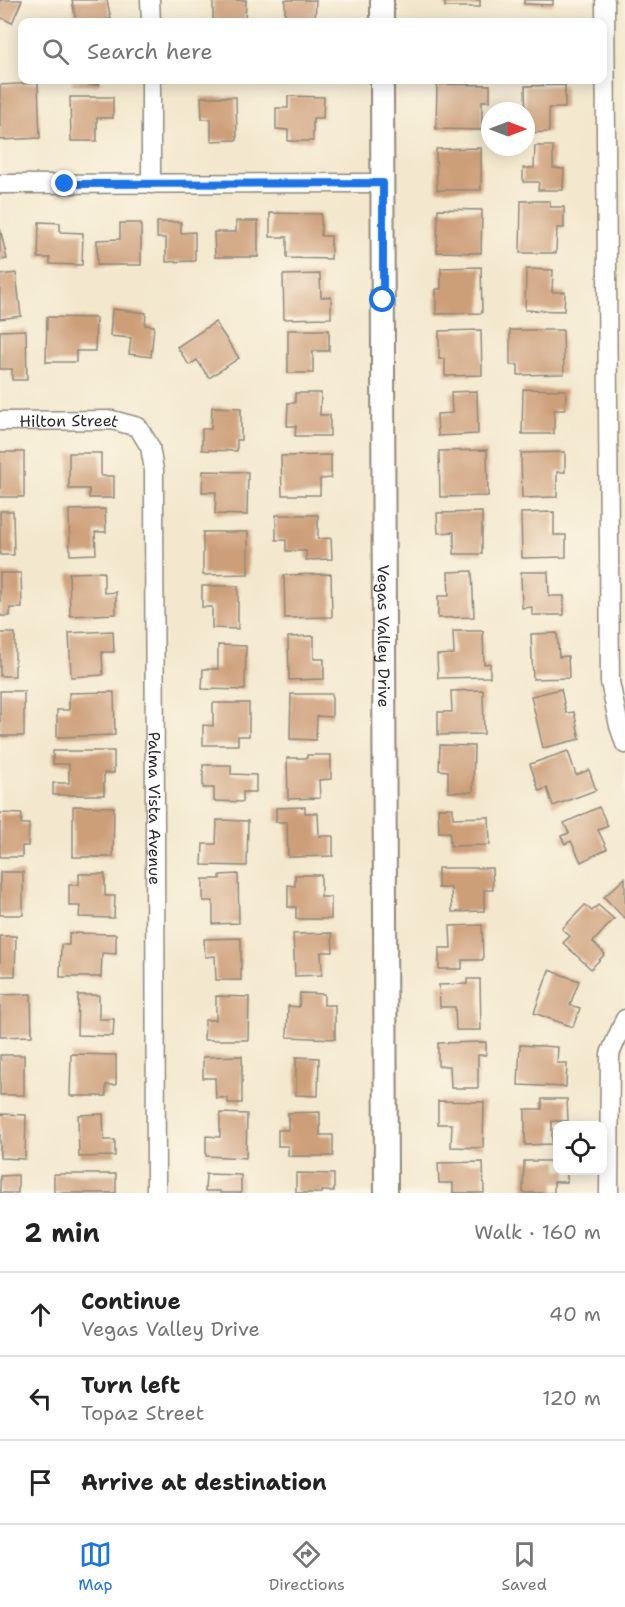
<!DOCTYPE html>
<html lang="en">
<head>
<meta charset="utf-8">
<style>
  :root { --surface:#fff; --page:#f6f6f6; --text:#222; --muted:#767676; --line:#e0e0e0; --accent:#1a73e8 }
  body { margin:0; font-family:"Shantell Sans",sans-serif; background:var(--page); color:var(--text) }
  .controls { position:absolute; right:18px; bottom:18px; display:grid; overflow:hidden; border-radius:12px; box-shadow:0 3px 15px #0003 }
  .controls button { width:54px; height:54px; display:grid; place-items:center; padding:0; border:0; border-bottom:2px solid var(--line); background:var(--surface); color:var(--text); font:30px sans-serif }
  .compass { position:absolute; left:481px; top:102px; width:54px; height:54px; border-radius:50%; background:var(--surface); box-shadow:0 3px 15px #0003; rotate:90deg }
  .stop { position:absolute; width:18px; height:18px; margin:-14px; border:4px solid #1a73e8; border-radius:50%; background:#fff }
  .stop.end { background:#1a73e8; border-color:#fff; box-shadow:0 2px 6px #0008 }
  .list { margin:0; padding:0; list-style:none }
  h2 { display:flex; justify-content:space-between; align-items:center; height:78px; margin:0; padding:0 24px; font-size:26px }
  h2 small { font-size:20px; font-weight:400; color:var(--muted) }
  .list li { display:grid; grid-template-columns:39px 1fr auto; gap:18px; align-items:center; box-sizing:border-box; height:84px; padding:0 24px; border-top:2px solid var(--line) }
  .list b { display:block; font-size:22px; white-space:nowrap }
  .list p { margin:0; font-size:20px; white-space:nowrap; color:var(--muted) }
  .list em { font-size:20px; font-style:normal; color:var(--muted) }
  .icon { flex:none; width:33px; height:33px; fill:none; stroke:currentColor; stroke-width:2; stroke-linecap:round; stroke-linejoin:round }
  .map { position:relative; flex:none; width:625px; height:1193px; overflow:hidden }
  .search { position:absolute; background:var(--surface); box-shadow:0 3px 15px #0003; left:18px; right:18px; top:18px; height:66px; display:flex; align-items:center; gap:15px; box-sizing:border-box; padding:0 21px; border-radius:12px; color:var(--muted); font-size:22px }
  .sheet { height:330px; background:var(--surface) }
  nav { display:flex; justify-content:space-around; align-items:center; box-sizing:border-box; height:84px; border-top:2px solid var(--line); background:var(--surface); font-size:16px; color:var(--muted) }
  nav a { display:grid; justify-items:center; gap:3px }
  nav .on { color:var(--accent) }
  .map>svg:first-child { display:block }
  .building { fill:#cd9f79 }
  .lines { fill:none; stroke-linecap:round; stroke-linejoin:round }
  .minor-casing { stroke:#8f8a7c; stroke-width:21 }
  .tertiary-casing { stroke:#8f8a7c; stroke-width:26 }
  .minor { stroke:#fff; stroke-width:18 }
  .tertiary { stroke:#fff; stroke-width:22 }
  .route { stroke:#1a73e8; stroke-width:8 }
  .labels { text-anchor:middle; stroke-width:4.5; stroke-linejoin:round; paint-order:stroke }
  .street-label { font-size:16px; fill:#2b2b2b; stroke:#fcf5e5 }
</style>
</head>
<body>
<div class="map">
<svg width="625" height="1193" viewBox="0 0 625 1193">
  <rect width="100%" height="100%" fill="#fcf5e5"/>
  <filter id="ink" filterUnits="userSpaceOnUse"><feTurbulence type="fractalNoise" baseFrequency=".0167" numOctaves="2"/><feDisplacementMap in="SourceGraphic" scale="12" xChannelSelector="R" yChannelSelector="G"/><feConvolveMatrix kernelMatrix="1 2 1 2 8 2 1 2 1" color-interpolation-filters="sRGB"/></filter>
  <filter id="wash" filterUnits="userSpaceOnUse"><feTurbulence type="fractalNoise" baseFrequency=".008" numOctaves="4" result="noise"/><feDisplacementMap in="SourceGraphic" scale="24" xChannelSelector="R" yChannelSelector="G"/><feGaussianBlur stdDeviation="1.35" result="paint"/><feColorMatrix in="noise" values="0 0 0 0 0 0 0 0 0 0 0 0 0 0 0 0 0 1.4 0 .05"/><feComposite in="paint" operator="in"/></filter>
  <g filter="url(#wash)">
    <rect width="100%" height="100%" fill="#f3e8cd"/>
    <g id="blocks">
      <g class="building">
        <path d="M 0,0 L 22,0 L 12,23 L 0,17 Z"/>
        <path d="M 72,0 L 107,0 L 111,19 L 89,22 L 76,22 Z"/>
        <path d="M 213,0 L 246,0 L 245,22 L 213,22 Z"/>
        <path d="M 285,0 L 316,0 L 315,22 L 285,21 Z"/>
        <rect x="445" y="0" width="35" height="7"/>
        <path d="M 524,0 L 553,0 L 553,5 L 524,4 Z"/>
        <path d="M 72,80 L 100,80 L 99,85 L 72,84 Z"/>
        <path d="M 38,83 L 40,138 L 0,140 L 0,85 Z"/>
        <path d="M 437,84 L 490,85 L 490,101 L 482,101 L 482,130 L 436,129 Z"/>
        <path d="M 565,85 L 565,108 L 549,108 L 549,132 L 526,133 L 525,86 Z"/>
        <path d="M 288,96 L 324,97 L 323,118 L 313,118 L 313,141 L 288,141 L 288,130 L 276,129 L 276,108 L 288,108 Z"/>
        <path d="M 70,97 L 113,97 L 113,118 L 97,118 L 97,141 L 71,141 Z"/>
        <path d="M 201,97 L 236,97 L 237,140 L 211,141 L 211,119 L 202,119 Z"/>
        <path d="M 535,146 L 553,146 L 553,168 L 564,169 L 563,190 L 538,190 L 539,182 L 523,182 L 523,168 L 534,168 Z"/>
        <path d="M 481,148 L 481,190 L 437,190 L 436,149 Z"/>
        <path d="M 521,201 L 550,201 L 550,207 L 564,207 L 564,228 L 557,228 L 556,253 L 520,253 Z"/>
        <path d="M 438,209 L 482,210 L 481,253 L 437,252 Z"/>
        <path d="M 270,213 L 321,214 L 321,236 L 331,236 L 331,259 L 287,258 L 287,237 L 270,237 Z"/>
        <path d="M 236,221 L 258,221 L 258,257 L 215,257 L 214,232 L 236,232 Z"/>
        <path d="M 39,222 L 60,223 L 60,232 L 83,233 L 82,265 L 50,264 L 50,258 L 38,258 Z"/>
        <path d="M 157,222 L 181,222 L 181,233 L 195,232 L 195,261 L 166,262 L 166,238 L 157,238 Z"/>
        <path d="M 120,223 L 141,223 L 141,265 L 97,265 L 97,240 L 120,239 Z"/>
        <path d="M 0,228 L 7,259 L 0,260 Z"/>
        <path d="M 481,267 L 482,313 L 436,314 L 436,289 L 441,289 L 441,268 Z"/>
        <path d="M 526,269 L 553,270 L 552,292 L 565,292 L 564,311 L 525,310 Z"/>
        <path d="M 16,273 L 21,316 L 0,319 L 0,275 Z"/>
        <path d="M 320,274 L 321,297 L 331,297 L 331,318 L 284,319 L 283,275 Z"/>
        <path d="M 112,309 L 146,313 L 145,325 L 154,326 L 151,357 L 129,354 L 131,338 L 110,336 Z"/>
        <path d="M 47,317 L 96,318 L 95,351 L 76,351 L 76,362 L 46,362 Z"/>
        <path d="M 215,322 L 239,358 L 209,378 L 197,360 L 189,365 L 177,347 Z"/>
        <path d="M 26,330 L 27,380 L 12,380 L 12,369 L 0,369 L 0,331 Z"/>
        <path d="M 288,330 L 329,330 L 329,351 L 313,351 L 313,373 L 288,373 Z"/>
        <path d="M 481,330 L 482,375 L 445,376 L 445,359 L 439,359 L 439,331 Z"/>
        <path d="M 510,330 L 563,330 L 564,374 L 518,375 L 518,365 L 510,365 Z"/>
        <path d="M 523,389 L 566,390 L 565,410 L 554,410 L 554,434 L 522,434 Z"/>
        <path d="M 477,391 L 478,434 L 438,436 L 437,414 L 452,413 L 451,392 Z"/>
        <path d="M 295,393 L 321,393 L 320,415 L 330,415 L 330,436 L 295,436 L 296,426 L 287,426 L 288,403 L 295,403 Z"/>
        <path d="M 212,407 L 241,408 L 241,440 L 237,440 L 237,451 L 202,450 L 202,429 L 211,429 Z"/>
        <path d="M 487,450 L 488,496 L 440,497 L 439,451 Z"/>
        <rect x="0" y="452" width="24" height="45"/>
        <path d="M 565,452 L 565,472 L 557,472 L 557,497 L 522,498 L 521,453 Z"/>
        <path d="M 69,453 L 101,453 L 101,476 L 114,476 L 114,498 L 89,498 L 89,489 L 69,489 Z"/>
        <path d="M 331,455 L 331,478 L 320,479 L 320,495 L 282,495 L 281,456 Z"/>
        <path d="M 203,471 L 248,472 L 247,515 L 215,514 L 216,492 L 202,492 Z"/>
        <path d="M 105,509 L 106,532 L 95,532 L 96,554 L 70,555 L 69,510 Z"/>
        <path d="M 0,511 L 13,511 L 14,555 L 0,555 Z"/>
        <path d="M 482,512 L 482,554 L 454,554 L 454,532 L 438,533 L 437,513 Z"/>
        <path d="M 554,512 L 554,535 L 566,535 L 566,557 L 522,558 L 521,513 Z"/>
        <path d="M 276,515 L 318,515 L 318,539 L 331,538 L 332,559 L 306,560 L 306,551 L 286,551 L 286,540 L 276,540 Z"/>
        <path d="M 203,532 L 248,532 L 248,574 L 203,575 Z"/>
        <path d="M 472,571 L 474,617 L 438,618 L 438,596 L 449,596 L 448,572 Z"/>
        <path d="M 104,572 L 104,593 L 116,592 L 116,614 L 70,616 L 69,573 Z"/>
        <path d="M 521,572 L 548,572 L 549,596 L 564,596 L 564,615 L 532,615 L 532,607 L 522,608 Z"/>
        <path d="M 0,573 L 21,573 L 22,608 L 10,608 L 10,616 L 0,616 Z"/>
        <path d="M 331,574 L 332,617 L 285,618 L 284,575 Z"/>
        <path d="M 202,586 L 238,586 L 238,629 L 212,628 L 212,607 L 202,607 Z"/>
        <path d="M 113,631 L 114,652 L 102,652 L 103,675 L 71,677 L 69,633 Z"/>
        <path d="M 453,631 L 483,631 L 484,664 L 490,663 L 490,677 L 438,678 L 437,655 L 454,654 Z"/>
        <rect x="0" y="633" width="15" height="43"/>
        <path d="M 557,633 L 559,657 L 568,656 L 569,678 L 533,679 L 531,634 Z"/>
        <path d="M 314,636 L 314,659 L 324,659 L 324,679 L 289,680 L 288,637 Z"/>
        <path d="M 218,645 L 246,646 L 245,690 L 202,689 L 203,669 L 218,669 Z"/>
        <path d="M 561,689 L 566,713 L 574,712 L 580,739 L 543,748 L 531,696 Z"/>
        <path d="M 483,690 L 484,734 L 438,735 L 438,712 L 452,712 L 451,691 Z"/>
        <rect x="0" y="691" width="24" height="45"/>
        <path d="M 114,692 L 115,735 L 57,737 L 57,710 L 69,710 L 69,693 Z"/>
        <path d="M 291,694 L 332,694 L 332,717 L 317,716 L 316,740 L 290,739 Z"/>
        <path d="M 213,703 L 249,703 L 249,736 L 238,736 L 238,745 L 203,745 L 203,725 L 213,726 Z"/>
        <path d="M 440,745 L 474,746 L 473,792 L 448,792 L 448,771 L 439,770 Z"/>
        <path d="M 53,751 L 114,751 L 114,773 L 104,773 L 104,795 L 53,795 L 53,783 L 69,783 L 69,764 L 53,764 Z"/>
        <path d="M 568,751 L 576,775 L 589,770 L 596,790 L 553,806 L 547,788 L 539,791 L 530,764 Z"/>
        <path d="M 307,755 L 331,755 L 331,779 L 319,780 L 320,798 L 288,799 L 287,758 L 307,758 Z"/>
        <path d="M 203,765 L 231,765 L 231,774 L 256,775 L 256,792 L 243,792 L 243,802 L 214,801 L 214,788 L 203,788 Z"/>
        <path d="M 73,806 L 114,807 L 113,857 L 73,857 Z"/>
        <path d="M 305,807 L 305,813 L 318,813 L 319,836 L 333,836 L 333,856 L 288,857 L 287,822 L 276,822 L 276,808 Z"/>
        <path d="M 599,807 L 608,826 L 598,830 L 607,849 L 581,862 L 571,841 L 565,844 L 561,836 L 569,833 L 564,823 Z"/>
        <path d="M 438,808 L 453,808 L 453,818 L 489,817 L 490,845 L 450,846 L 450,832 L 439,832 Z"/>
        <path d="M 0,813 L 22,814 L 21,824 L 29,824 L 28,846 L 22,846 L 22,857 L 0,857 Z"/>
        <path d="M 217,820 L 248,821 L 247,866 L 202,865 L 203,844 L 216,844 Z"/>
        <path d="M 438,868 L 492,868 L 493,890 L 484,890 L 484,911 L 452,912 L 451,888 L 438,888 Z"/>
        <rect x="0" y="872" width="23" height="43"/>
        <path d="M 79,874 L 105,874 L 105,896 L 115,896 L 114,918 L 79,917 L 80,906 L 69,906 L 69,885 L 79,885 Z"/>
        <path d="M 238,874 L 239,923 L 213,924 L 213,901 L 203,901 L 203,879 L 220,879 L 220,875 Z"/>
        <path d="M 295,875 L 321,875 L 321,897 L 331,897 L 331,919 L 296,919 L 296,907 L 288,907 L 288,885 L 295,886 Z"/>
        <path d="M 625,878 L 625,919 L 604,897 Z"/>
        <path d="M 585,905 L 592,911 L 598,905 L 614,919 L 593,942 L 605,954 L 591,969 L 563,943 L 570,936 L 562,929 Z"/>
        <path d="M 482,925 L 483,960 L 462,960 L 462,969 L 439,969 L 439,948 L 451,948 L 450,926 Z"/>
        <path d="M 69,933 L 116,934 L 116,954 L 102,953 L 101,977 L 60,977 L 61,945 L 69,945 Z"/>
        <path d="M 332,933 L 333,952 L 321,952 L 322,975 L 295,976 L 293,934 Z"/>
        <path d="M 0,936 L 16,936 L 15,976 L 0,976 Z"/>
        <path d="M 241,938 L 241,980 L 216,980 L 215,956 L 205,957 L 204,939 Z"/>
        <path d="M 549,970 L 579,981 L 570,1005 L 580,1008 L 573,1027 L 534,1013 Z"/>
        <path d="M 467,979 L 480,979 L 481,1030 L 456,1030 L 455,1007 L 440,1007 L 439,985 L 467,984 Z"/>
        <path d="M 300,993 L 324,994 L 324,1005 L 335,1005 L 335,1039 L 287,1037 L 288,1006 L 299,1007 Z"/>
        <path d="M 31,994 L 32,1036 L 0,1037 L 0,995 Z"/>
        <path d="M 78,995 L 99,995 L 99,1019 L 114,1019 L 113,1036 L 77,1035 Z"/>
        <path d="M 216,996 L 249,997 L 248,1040 L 204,1040 L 205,1020 L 216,1020 Z"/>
        <path d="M 486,1042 L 486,1055 L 478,1055 L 478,1088 L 451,1088 L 450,1066 L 438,1066 L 438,1043 Z"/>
        <path d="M 520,1045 L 558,1047 L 557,1063 L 567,1063 L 566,1087 L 518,1085 Z"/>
        <path d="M 71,1054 L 116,1055 L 116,1085 L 106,1085 L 106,1096 L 70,1096 Z"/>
        <rect x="0" y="1055" width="24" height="40"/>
        <path d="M 242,1056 L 242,1103 L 228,1103 L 228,1098 L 216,1098 L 215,1078 L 203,1078 L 203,1057 Z"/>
        <path d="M 296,1057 L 319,1058 L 318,1096 L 296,1095 Z"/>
        <path d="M 542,1099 L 567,1099 L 568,1121 L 552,1121 L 552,1144 L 525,1145 L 525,1109 L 542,1109 Z"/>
        <path d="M 438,1101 L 484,1102 L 483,1148 L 451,1147 L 452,1124 L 438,1124 Z"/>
        <path d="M 320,1112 L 320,1135 L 333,1135 L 333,1156 L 288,1156 L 288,1146 L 278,1146 L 278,1130 L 288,1130 L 288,1113 Z"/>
        <path d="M 220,1113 L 247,1114 L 246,1158 L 206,1156 L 206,1136 L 220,1137 Z"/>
        <path d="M 0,1114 L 26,1115 L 25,1159 L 0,1158 Z"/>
        <path d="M 103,1114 L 104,1140 L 115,1140 L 115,1156 L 79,1157 L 78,1115 Z"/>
        <path d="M 524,1161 L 558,1161 L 558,1170 L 567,1170 L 567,1182 L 554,1182 L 554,1193 L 523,1193 Z"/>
        <path d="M 483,1162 L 484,1193 L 453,1193 L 453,1183 L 439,1183 L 438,1163 Z"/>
        <path d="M 296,1173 L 334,1174 L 334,1191 L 322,1191 L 322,1193 L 296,1193 Z"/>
        <rect x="54" y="1174" width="62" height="19"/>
        <path d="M 206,1174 L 241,1175 L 241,1193 L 220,1193 L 220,1191 L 205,1191 Z"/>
        <path d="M 18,1175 L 18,1193 L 0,1193 L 0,1176 Z"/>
      </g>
    </g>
  </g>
  <g filter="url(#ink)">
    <use href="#blocks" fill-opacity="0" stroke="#8f8a7c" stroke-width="1.5"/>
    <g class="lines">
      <defs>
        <g id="minor">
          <path d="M 150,0 L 151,22"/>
          <path d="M 605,0 L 610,682 L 619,726 L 625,744"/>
          <path d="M 151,80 L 151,184"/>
          <path d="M 0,184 L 383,183"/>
          <path id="s1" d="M 0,421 L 112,420 L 138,427 L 150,447 L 154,470 L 156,1193"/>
          <path d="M 609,1193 L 610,1054 L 625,1019"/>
        </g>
        <g id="tertiary">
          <path d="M 382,0 L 382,22"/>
          <path id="s2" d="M 382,80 L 386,1193"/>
        </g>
      </defs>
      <use href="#minor" class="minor-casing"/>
      <use href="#tertiary" class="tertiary-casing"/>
      <use href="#minor" class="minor"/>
      <use href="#tertiary" class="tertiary"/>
    </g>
  </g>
  <g class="lines" filter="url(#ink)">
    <path class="route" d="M 65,184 L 383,183 L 383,300"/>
  </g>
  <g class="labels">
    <g class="street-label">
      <text dy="6" stroke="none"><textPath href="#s1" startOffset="69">Hilton Street</textPath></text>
      <text dy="6" stroke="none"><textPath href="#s2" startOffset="556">Vegas Valley Drive</textPath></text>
      <text dy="6" stroke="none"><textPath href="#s1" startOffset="524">Palma Vista Avenue</textPath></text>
    </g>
  </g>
</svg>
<div class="controls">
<button><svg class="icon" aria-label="locate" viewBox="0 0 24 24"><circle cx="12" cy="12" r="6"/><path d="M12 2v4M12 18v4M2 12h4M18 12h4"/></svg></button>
</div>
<svg class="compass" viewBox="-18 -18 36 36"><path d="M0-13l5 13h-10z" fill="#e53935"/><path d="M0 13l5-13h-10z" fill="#767676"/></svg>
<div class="stop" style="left:383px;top:300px"></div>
<div class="stop end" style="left:65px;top:184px"></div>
<div class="search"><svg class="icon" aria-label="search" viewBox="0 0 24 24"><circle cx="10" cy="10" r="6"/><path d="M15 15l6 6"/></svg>Search here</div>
</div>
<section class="sheet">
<h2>2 min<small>Walk · 160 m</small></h2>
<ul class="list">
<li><svg class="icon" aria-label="ahead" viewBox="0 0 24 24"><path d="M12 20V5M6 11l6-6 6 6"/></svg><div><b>Continue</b><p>Vegas Valley Drive</p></div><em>40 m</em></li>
<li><svg class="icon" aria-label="left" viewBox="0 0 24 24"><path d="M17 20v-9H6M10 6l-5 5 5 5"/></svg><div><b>Turn left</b><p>Topaz Street</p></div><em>120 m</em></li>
<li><svg class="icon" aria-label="arrive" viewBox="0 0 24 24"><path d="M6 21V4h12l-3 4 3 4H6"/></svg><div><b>Arrive at destination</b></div></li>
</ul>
</section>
<nav>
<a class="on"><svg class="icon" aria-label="map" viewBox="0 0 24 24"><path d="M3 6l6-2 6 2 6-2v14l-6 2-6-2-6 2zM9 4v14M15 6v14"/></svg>Map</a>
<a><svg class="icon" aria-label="directions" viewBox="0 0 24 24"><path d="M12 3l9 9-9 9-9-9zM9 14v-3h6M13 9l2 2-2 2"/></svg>Directions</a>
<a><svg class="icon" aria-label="saved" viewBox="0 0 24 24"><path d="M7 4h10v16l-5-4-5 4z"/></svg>Saved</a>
</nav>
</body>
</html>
